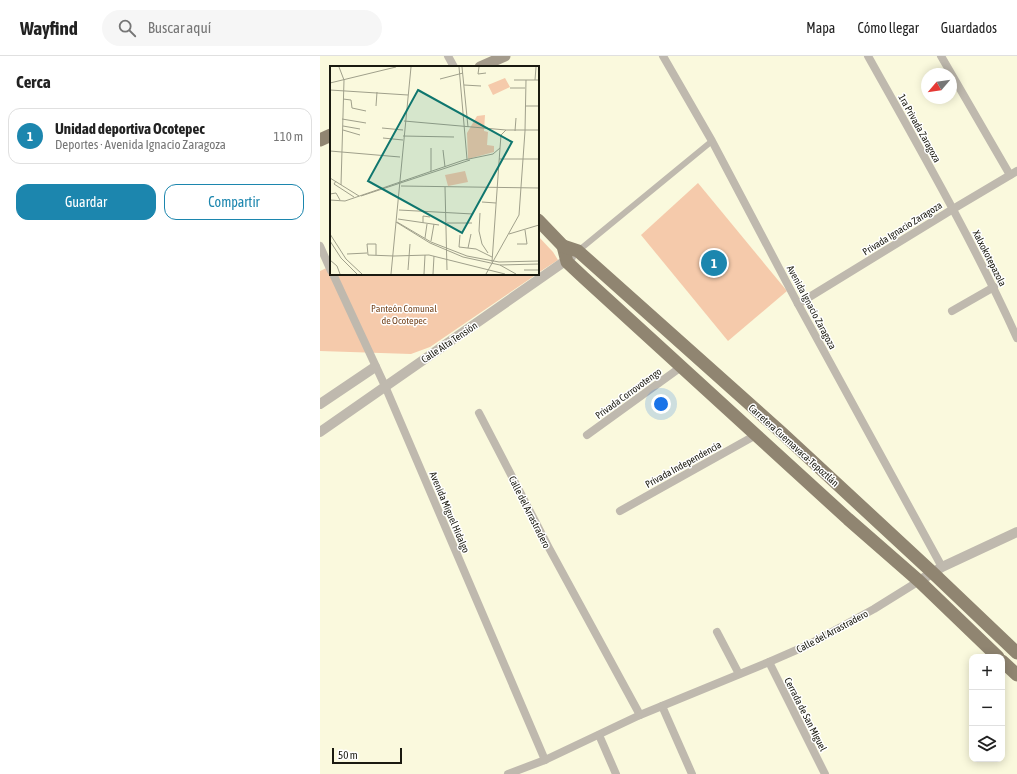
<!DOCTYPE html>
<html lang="es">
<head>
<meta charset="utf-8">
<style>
  :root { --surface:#fff; --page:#f6f6f6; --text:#222; --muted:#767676; --line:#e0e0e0; --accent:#1c86ae }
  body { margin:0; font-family:"Asap Condensed",sans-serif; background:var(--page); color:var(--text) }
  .controls { position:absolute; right:12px; bottom:12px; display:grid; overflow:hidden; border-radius:8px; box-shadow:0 2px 10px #0003 }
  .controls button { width:36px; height:36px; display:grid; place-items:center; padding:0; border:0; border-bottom:1px solid var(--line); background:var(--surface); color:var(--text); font:20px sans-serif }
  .compass { position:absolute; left:601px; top:12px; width:36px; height:36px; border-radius:50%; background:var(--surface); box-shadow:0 2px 10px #0003; rotate:241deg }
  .scale { position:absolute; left:12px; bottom:10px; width:70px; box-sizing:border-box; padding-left:4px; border:2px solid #1a1a10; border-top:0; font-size:11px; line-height:14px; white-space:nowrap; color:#1a1a10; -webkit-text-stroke:3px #fff; paint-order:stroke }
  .you { position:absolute; left:341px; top:348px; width:14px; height:14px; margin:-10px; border:3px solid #fff; border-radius:50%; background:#1a73e8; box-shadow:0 0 0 6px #1a73e833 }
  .badge { display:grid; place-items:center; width:26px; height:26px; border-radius:50%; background:var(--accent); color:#fff; font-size:13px; font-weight:700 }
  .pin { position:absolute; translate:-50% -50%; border:2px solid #fff; box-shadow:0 1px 4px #0006 }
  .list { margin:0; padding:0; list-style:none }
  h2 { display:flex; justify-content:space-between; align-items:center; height:52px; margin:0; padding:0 16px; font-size:17px }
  h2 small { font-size:13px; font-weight:400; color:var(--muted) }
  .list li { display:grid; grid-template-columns:26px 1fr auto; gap:12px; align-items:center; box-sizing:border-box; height:56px; margin:0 8px 8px; padding:0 8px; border:1px solid var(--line); border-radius:12px }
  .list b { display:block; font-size:15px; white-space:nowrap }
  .list p { margin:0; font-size:13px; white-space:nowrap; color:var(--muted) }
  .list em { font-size:13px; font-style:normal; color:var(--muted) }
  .actions { display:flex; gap:8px; padding:12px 16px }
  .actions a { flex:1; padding:9px 0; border:1px solid var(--accent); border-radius:12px; text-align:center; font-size:14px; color:var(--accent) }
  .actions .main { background:var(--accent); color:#fff }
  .icon { flex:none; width:22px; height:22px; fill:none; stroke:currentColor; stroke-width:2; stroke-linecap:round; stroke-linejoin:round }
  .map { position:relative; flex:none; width:697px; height:718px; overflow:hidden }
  header { display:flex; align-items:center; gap:24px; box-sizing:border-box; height:56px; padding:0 20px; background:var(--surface); border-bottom:1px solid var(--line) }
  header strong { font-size:19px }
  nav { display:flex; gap:22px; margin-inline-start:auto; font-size:14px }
  .search { width:280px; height:36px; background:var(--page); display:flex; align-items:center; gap:10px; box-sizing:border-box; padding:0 14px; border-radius:22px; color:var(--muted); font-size:15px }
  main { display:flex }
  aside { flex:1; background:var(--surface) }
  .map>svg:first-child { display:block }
  .green { fill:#f5caab }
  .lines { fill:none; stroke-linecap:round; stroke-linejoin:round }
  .pedestrian { stroke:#bfb9ae; stroke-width:6 }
  .minor { stroke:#bfb9ae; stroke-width:8 }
  .tertiary { stroke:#bfb9ae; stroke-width:10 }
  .secondary { stroke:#a49b8b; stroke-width:11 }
  .primary { stroke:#908571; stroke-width:13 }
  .labels { text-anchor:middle; stroke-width:3; stroke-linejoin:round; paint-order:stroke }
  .street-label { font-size:10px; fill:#1a1a10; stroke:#fff }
  .park-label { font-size:10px; fill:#764721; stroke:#fff }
  .inset-road { fill:none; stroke:#a0a08b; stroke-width:1 }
  .view { fill:#0f766e; fill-opacity:0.15; stroke:#0f766e; stroke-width:2 }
  .inset-edge { fill:none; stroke:#1a1a10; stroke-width:2 }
</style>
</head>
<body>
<header>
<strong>Wayfind</strong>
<div class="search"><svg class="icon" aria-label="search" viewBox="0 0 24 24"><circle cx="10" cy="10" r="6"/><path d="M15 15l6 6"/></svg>Buscar aquí</div>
<nav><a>Mapa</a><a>Cómo llegar</a><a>Guardados</a></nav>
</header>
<main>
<aside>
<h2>Cerca<small></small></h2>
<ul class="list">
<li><span class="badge">1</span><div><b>Unidad deportiva Ocotepec</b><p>Deportes · Avenida Ignacio Zaragoza</p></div><em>110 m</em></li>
</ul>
<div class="actions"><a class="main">Guardar</a><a>Compartir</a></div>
</aside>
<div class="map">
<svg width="697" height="718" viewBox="0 0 697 718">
  <rect width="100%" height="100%" fill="#faf9dd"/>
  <g class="green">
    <path d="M 378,127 L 467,235 L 408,285 L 321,179 Z"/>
    <path d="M 218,180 L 233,196 L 238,204 L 218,217 Z"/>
    <path d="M 11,210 L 11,218 L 217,218 L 110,291 L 91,298 L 0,295 L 0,215 Z"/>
  </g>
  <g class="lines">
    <path class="pedestrian" d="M 258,195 L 392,85"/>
    <g class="minor">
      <path d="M 128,0 L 134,11"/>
      <path d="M 343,0 L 392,85 L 478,248 L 622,511"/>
      <path d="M 548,0 C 600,93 653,185 697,282"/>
      <path d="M 621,0 L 690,119"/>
      <path d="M 0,190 L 11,215"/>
      <path d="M 13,218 L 65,330 L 225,704"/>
      <path d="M 478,248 L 633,153 L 697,115"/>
      <path d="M 632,255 L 674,231"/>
      <path d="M 159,357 L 229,492 L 320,659"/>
      <path d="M 267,379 L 361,311"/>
      <path d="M 300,455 L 436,379"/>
      <path d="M 397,576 L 419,618"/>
      <path d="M 449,606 L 505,718"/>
      <path d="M 342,650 L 372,718"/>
      <path d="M 279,679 L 296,718"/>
      <path d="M 188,718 L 225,704 L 320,659 L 449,606 L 488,589 L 554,553 L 599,525"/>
    </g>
    <g class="tertiary">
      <path d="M 0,348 L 55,311"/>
      <path d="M 0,376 L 251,201"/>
      <path d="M 599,525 L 622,511 L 697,476"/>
    </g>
    <path class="secondary" d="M 160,11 L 185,0"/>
    <g class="primary">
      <path d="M 0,84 L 11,79"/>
      <path d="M 218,164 L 243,190 L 247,206 L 263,221 L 436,379 L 528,463 L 599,525 L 678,601"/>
      <path d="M 243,190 L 258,195 L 462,377 L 613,517 L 697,597"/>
      <path d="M 682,605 L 697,619"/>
    </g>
  </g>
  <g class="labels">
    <g class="street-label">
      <text transform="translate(600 72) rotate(61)" y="4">1ra Privada Zaragoza</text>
      <text transform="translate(582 172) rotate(-32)" y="4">Privada Ignacio Zaragoza</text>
      <text transform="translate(670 202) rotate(63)" y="4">Xalxokotepazola</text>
      <text transform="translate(492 251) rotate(62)" y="4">Avenida Ignacio Zaragoza</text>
      <text transform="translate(129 286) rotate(-34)" y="4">Calle Alta Tensión</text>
      <text transform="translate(308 337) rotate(-36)" y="4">Privada Corrovotengo</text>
      <text transform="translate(474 389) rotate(42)" y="4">Carretera Cuernavaca-Tepoztlán</text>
      <text transform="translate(363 408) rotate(-29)" y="4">Privada Independencia</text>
      <text transform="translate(130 456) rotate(67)" y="4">Avenida Miguel Hidalgo</text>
      <text transform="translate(210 456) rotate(63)" y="4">Calle del Arrastradero</text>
      <text transform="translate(512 575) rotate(-28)" y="4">Calle del Arrastradero</text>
      <text transform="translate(486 658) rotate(63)" y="4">Cerrada de San Miguel</text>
    </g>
    <g class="park-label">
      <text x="84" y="256">Panteón Comunal<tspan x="84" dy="12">de Ocotepec</tspan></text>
    </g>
  </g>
  <g transform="translate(10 10)">
    <rect width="209" height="209" fill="#faf9dd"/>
    <path d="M 175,12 L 180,21 L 163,29 L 158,19 ZM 155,49 L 154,65 L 158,66 L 157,79 L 164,80 L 164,86 L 138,93 L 137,67 L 147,50 ZM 135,105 L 138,116 L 118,120 L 115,109 Z" fill="#f5caab"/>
    <path class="inset-road" d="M 9,1 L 14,14 L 11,119M 129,1 L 137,93M 132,1 L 138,61M 149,1 L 148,8 L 156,7M 110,13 L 133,7M 184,14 L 209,14M 205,14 L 206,1M 0,17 L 66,1M 134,19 L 151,20M 180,22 L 195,22M 0,24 L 78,29M 13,33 L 21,34 L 22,42 L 36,45M 46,40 L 47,26M 195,40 L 209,40M 12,53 L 36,57M 74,55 L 176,64M 13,60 L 30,63M 52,62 L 73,64M 13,64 L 30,69M 185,65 L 186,52M 195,65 L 196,14M 73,70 L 124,71M 53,72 L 73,74M 101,82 L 101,105M 113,84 L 115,101M 0,85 L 70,91M 169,93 L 209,93M 0,112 L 29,130M 6,115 L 4,118 L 24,131M 71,120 L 209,122M 115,121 L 117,204M 0,128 L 6,127 L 10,134M 31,130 L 140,94M 0,134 L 15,135 L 134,94 L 163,88 L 170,82 L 171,69 L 176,64 L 209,64M 152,136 L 166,137M 69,144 L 143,148M 150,147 L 149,165 L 152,178 L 158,187M 68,153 L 109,159M 66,156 L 100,177 L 133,191 L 170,199 L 209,198M 67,156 L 101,176 L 137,190 L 169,196 L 209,195M 93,157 L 93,150 L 100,151M 117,157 L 142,157M 0,168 L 16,193 L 32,208M 179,168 L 209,159M 130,169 L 129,181 L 146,183 L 162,191M 95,172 L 97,158M 0,175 L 11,192 L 27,208M 101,175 L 104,158M 187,178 L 197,178 L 195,164M 138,182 L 141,168M 17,188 L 37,187M 46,189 L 46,178 L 37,178 L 38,189 L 64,190 L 99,189 L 175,208M 0,194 L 7,200 L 10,208M 162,196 L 170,82M 170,199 L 186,208M 78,204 L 80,178M 194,204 L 209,204M 61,208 L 81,1M 94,208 L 95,189M 103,208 L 104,190M 156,208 L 189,149 L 195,65"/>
    <path class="view" d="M 88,24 L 182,76 L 132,167 L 38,115 Z"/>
    <rect width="209" height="209" class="inset-edge"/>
  </g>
</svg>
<div class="controls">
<button>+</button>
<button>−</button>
<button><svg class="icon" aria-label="layers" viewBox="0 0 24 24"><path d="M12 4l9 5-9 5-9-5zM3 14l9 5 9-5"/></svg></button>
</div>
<svg class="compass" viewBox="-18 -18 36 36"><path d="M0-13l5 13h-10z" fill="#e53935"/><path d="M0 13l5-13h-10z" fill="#767676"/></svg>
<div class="scale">50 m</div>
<div class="you"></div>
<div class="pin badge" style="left:394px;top:207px">1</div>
</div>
</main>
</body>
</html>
